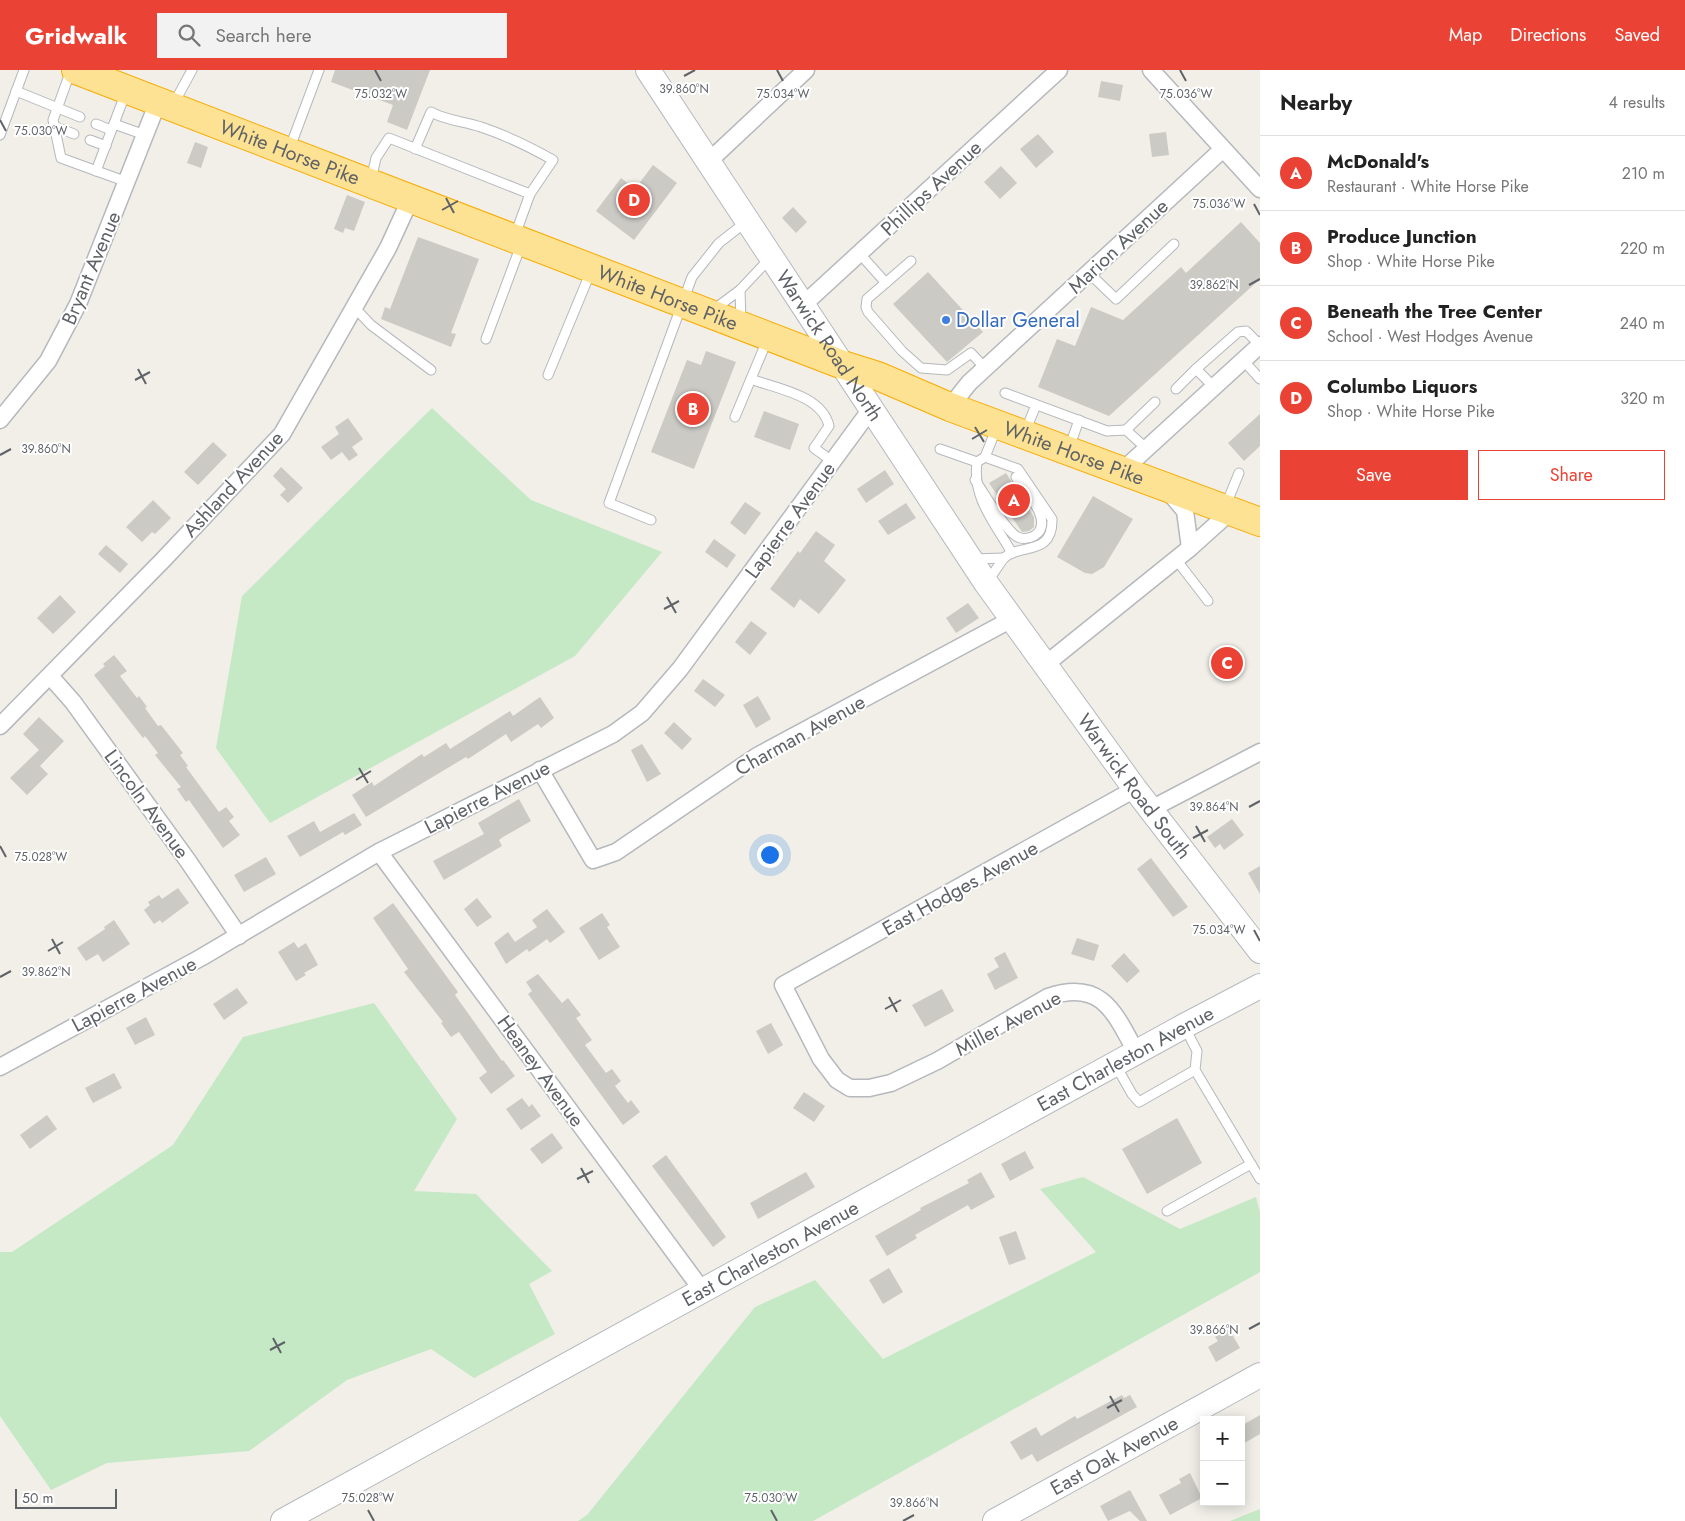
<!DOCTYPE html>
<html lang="en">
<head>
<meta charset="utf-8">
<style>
  :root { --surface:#fff; --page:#f2f2f2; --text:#222; --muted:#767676; --line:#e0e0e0; --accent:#ea4335 }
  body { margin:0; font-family:Jost,sans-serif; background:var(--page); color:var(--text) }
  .controls { position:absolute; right:15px; bottom:15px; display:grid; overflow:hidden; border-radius:0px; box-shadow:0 2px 12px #0003 }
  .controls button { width:45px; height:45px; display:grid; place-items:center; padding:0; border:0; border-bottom:1px solid var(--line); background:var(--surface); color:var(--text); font:25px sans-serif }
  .scale { position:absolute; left:15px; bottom:12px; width:102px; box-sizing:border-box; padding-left:5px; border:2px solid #5f6368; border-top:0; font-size:14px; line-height:18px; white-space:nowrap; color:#5f6368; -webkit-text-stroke:4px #fff; paint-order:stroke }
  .you { position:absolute; left:769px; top:784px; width:18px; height:18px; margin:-12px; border:4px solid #fff; border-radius:50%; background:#1a73e8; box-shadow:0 0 0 8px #1a73e833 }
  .badge { display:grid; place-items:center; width:32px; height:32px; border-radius:50%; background:var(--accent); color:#fff; font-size:16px; font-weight:700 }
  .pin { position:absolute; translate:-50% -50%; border:2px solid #fff; box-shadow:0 1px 5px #0006 }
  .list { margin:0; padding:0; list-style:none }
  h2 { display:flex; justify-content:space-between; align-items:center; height:65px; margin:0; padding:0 20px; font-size:21px }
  h2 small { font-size:16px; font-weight:400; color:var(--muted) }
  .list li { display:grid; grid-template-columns:32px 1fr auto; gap:15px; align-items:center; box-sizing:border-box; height:75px; padding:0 20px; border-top:1px solid var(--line) }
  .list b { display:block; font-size:19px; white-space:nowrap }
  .list p { margin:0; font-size:16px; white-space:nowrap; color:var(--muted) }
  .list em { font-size:16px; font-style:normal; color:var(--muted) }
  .actions { display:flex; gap:10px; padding:15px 20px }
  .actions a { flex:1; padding:11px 0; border:1px solid var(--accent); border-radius:0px; text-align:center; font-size:18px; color:var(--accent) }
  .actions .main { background:var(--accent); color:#fff }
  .icon { flex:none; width:28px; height:28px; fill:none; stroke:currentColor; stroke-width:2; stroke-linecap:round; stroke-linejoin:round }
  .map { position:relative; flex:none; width:1260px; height:1451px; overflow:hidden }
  header { display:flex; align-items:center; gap:30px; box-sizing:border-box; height:70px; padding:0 25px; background:var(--accent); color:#fff }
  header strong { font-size:24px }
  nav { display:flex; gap:28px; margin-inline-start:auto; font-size:18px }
  .search { width:350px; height:45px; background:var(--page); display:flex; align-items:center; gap:12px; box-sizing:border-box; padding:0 18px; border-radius:0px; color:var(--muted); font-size:19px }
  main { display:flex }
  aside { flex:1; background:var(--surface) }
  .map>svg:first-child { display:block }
  .green { fill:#c5e8c5 }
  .building { fill:#cccac5 }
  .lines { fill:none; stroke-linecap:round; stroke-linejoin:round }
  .lane-casing { stroke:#b5b8bc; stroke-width:11 }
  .street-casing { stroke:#b5b8bc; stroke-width:19 }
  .secondary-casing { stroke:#b6babf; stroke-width:26 }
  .highway-casing { stroke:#f9ab00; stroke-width:30 }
  .lane { stroke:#fff; stroke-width:9 }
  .street { stroke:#fff; stroke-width:16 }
  .secondary { stroke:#fff; stroke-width:24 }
  .highway { stroke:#fde293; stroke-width:28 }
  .ticks { fill:none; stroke:#5f6368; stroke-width:2 }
  .shop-dot { fill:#3f7fe0; stroke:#fff; stroke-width:2 }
  .labels { text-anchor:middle; stroke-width:4; stroke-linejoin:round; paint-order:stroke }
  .street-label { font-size:20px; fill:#5f6368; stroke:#fff }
  .shop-label { font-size:20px; fill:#366cbe; stroke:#fff; text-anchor:start }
  .ticks-label { font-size:12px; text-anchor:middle; fill:#5f6368; stroke:#fff; stroke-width:4; stroke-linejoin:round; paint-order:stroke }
</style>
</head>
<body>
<header>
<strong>Gridwalk</strong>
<div class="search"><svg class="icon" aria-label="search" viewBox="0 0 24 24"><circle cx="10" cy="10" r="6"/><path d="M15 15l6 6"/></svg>Search here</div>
<nav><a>Map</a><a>Directions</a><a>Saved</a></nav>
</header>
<main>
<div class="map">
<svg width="1260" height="1451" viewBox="0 0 1260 1451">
  <rect width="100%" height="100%" fill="#f1efe8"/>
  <g class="green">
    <path d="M 432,338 L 531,430 L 662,482 L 575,586 L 270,753 L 216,678 L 242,526 Z"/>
    <path d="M 374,933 L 457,1049 L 414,1121 L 476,1124 L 552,1201 L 529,1214 L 555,1264 L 474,1308 L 431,1279 L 347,1310 L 249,1381 L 107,1393 L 51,1420 L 0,1346 L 0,1182 L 12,1182 L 173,1075 L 243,967 Z"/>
    <path d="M 1083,1107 L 1180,1159 L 1256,1127 L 1260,1143 L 1260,1202 L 813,1451 L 578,1451 L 587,1445 L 755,1237 L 815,1210 L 883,1289 L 1096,1182 L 1040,1119 Z"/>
    <path d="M 1260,1439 L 1260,1451 L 1230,1451 Z"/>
  </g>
  <g class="building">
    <path d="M 335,0 L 430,0 L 407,60 L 387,52 L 393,35 L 331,12 Z"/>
    <path d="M 1101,11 L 1123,15 L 1120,31 L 1098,27 Z"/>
    <path d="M 1166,62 L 1169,85 L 1152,87 L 1149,64 Z"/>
    <path d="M 1038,64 L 1054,82 L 1036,98 L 1020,79 Z"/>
    <path d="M 195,72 L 208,77 L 201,98 L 187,93 Z"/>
    <path d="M 653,95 L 677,113 L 634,170 L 596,141 L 621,108 L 635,119 Z"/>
    <path d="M 1001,96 L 1017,113 L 1000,129 L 984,112 Z"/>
    <path d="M 347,125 L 365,132 L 354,161 L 345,158 L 343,163 L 334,159 Z"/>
    <path d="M 793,137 L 807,152 L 796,163 L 782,148 Z"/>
    <path d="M 1241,152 L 1260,173 L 1260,209 L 1109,346 L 1038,317 L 1057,269 L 1075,276 L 1091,237 L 1123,250 L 1181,197 L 1186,203 Z"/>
    <path d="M 418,167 L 479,189 L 451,263 L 456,264 L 451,277 L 381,249 L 385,237 L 390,239 Z"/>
    <path d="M 928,202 L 983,262 L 947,292 L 893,234 Z"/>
    <path d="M 706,281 L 736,292 L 694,399 L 651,382 L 687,290 L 701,295 Z"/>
    <path d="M 764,341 L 799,354 L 790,380 L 754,367 Z"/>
    <path d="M 1260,344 L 1260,376 L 1244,391 L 1228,373 Z"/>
    <path d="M 348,348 L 363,369 L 352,377 L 358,385 L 349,391 L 342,382 L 331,390 L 321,377 L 339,364 L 335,357 Z"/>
    <path d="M 213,372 L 227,385 L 198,415 L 184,402 Z"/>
    <path d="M 281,397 L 303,418 L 288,433 L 280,425 L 286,419 L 273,406 Z"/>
    <path d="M 885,400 L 894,414 L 866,433 L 857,419 Z"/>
    <path d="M 1006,403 L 1034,447 L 1034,457 L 1029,461 L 1022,462 L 989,413 Z"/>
    <path d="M 1093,426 L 1133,449 L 1104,497 L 1092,504 L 1085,503 L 1057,487 Z"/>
    <path d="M 153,430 L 171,448 L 155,464 L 152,462 L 142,472 L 126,457 Z"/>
    <path d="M 745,432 L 761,443 L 745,465 L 730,453 Z"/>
    <path d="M 906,433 L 916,448 L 888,465 L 878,451 Z"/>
    <path d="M 816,461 L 835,475 L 824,491 L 846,510 L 819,544 L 800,529 L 794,538 L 770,519 L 798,481 L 800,483 Z"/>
    <path d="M 714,469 L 736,485 L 727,498 L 705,482 Z"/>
    <path d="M 106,475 L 128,494 L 120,503 L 98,484 Z"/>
    <path d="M 60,525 L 76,542 L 53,564 L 37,548 Z"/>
    <path d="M 968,533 L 979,548 L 956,563 L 946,548 Z"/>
    <path d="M 751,551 L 767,563 L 750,585 L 735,572 Z"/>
    <path d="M 114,585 L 127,601 L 120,606 L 137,628 L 139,626 L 147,637 L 145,638 L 158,656 L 161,655 L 183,683 L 180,685 L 188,696 L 186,697 L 219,742 L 226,737 L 234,747 L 229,751 L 240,765 L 223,778 L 189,730 L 186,732 L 177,719 L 181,717 L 155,685 L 158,683 L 145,666 L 143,668 L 94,605 L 105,596 L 103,594 Z"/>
    <path d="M 703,609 L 725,625 L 715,637 L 694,621 Z"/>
    <path d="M 758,626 L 771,649 L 756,658 L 743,635 Z"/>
    <path d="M 540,627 L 554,648 L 541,658 L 538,654 L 511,672 L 506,664 L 468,689 L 466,687 L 366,747 L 352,725 L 372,712 L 374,716 L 422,684 L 424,687 L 446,673 L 450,679 L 510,641 L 513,646 Z"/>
    <path d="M 39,647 L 64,671 L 40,696 L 48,704 L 27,725 L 10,708 L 39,680 L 23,664 Z"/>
    <path d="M 674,652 L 692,669 L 682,680 L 664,663 Z"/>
    <path d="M 642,674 L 661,704 L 647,712 L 631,680 Z"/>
    <path d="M 519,729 L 531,751 L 503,767 L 499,770 L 502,776 L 444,810 L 433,791 L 484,764 L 478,753 Z"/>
    <path d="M 354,743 L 362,755 L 345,765 L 343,762 L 300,787 L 287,766 L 314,751 L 320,762 Z"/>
    <path d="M 1232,749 L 1244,765 L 1224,780 L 1220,774 L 1215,778 L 1207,767 Z"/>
    <path d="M 266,787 L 276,804 L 244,822 L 234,805 Z"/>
    <path d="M 1151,788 L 1188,837 L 1173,847 L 1137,799 Z"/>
    <path d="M 1260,796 L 1260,824 L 1248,803 Z"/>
    <path d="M 178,818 L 189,833 L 162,853 L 160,850 L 154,854 L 144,840 L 150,835 L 148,832 L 159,825 L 162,829 Z"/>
    <path d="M 477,828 L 492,847 L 477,857 L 464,839 Z"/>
    <path d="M 393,833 L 458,922 L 455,925 L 502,991 L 503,990 L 515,1006 L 491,1024 L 479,1008 L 487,1002 L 459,962 L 451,967 L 441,953 L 443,952 L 404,902 L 408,899 L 373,848 Z"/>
    <path d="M 547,839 L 565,862 L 550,873 L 547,869 L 529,882 L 527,879 L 506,894 L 494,873 L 508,862 L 515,872 L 537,857 L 532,850 Z"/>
    <path d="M 602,843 L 610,855 L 607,857 L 620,877 L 599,890 L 579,858 Z"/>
    <path d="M 114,850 L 130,874 L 103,892 L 98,884 L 86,891 L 77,878 L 105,859 L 104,857 Z"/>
    <path d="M 1077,868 L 1099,875 L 1094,891 L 1071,884 Z"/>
    <path d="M 294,872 L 298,878 L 306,873 L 318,895 L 304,903 L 306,905 L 296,911 L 278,882 Z"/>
    <path d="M 1005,882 L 1018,908 L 995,920 L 987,904 L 999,897 L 994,888 Z"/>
    <path d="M 1124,883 L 1140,901 L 1127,913 L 1111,896 Z"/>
    <path d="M 538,904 L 562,933 L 568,928 L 581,945 L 576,948 L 592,970 L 585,975 L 606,1003 L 612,999 L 621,1011 L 615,1016 L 628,1033 L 631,1030 L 640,1042 L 623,1055 L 528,924 L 532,921 L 526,912 Z"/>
    <path d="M 237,918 L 248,933 L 224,950 L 213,934 Z"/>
    <path d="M 942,919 L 954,941 L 925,957 L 912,935 Z"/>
    <path d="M 146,947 L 155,965 L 135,975 L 126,958 Z"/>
    <path d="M 771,953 L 783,975 L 768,984 L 756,961 Z"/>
    <path d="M 114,1003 L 122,1018 L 93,1033 L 85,1018 Z"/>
    <path d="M 804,1022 L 825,1036 L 814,1052 L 793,1038 Z"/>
    <path d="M 522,1028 L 529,1037 L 532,1034 L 541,1046 L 521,1060 L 506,1039 Z"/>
    <path d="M 47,1045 L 57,1059 L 30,1079 L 20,1065 Z"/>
    <path d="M 1177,1048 L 1202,1093 L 1147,1124 L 1122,1079 Z"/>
    <path d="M 552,1063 L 563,1078 L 542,1094 L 530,1079 Z"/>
    <path d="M 1025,1081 L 1034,1098 L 1010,1111 L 1001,1094 Z"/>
    <path d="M 666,1085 L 726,1167 L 713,1177 L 652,1096 Z"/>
    <path d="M 806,1102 L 815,1117 L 758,1149 L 750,1133 Z"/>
    <path d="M 981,1102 L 995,1127 L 971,1140 L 968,1135 L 915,1165 L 917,1168 L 887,1186 L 875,1166 L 921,1140 L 920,1138 L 969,1113 L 967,1110 Z"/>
    <path d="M 1016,1161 L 1026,1189 L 1009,1195 L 999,1167 Z"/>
    <path d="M 889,1198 L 903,1222 L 883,1234 L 869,1210 Z"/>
    <path d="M 1229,1259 L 1240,1278 L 1216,1292 L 1208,1277 L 1218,1271 L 1215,1267 Z"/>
    <path d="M 1122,1325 L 1124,1328 L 1130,1325 L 1137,1337 L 1037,1392 L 1032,1384 L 1021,1390 L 1010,1372 L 1036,1357 L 1041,1366 L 1075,1346 L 1077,1349 Z"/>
    <path d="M 1260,1345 L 1260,1364 L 1241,1375 L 1241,1356 Z"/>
    <path d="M 1190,1403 L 1202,1428 L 1170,1445 L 1159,1425 L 1181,1413 L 1179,1409 Z"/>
    <path d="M 1130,1420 L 1147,1451 L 1140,1451 L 1130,1441 L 1108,1451 L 1100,1436 Z"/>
  </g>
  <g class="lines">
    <defs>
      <g id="lane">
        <path d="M 71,0 L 53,50 L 61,88 L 127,112"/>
        <path d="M 16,21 L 80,47"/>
        <path d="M 173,35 L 192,0"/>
        <path d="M 96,54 L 111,60"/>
        <path d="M 114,54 L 145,65"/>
        <path d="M 54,56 L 74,64"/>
        <path d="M 0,65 L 24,0"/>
        <path d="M 90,70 L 106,76"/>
        <path d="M 415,79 L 431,42 C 447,51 464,51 481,57 C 505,65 530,77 553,90 L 530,124"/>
        <path d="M 289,80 L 319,0"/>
        <path d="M 96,101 L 126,22"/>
        <path d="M 371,110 L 376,88 L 389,68 L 530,124 L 515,165"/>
        <path d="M 860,184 L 886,213"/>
        <path d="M 911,191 L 867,229 L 866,237 L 868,242 L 902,281 L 921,298 L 947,300 L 971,283 L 985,298"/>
        <path d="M 1089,203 L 1116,229 L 1174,174"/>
        <path d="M 740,220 L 771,187"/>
        <path d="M 354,237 L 371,255 L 431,300"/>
        <path d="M 713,240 L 740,220 L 741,253"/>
        <path d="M 486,269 L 521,175"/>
        <path d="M 1243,290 L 1260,309"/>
        <path d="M 1196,299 L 1238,262 L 1246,261 L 1260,275"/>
        <path d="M 548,305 L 591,201"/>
        <path d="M 751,309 C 777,319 822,325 829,356 L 814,378 L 832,391"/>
        <path d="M 1176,319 L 1196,299 L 1214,317"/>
        <path d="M 1005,323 L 1107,361 L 1126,360 L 1147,379"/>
        <path d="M 735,347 L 768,268"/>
        <path d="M 1126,360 L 1155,332"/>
        <path d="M 1025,362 L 1036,335"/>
        <path d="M 1069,378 L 1079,350"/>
        <path d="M 940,379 L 977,392 L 985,387 L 997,357"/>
        <path d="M 985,387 L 1018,399 L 1052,449 C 1053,487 1019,473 1004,488 C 998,495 994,504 987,511"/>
        <path d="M 977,392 C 972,428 995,453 1012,483"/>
        <path d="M 975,410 C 984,423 1004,458 1016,466 C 1022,470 1028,469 1034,466 C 1056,453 1025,421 1016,407"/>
        <path d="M 1225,437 L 1239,403"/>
        <path d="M 651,450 L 609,433 L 692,207 L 719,173 L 746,152"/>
        <path d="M 1175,488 L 1208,531"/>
        <path d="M 972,489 L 1004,488"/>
        <path d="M 1184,956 L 1197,981 L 1195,1000 L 1260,1109"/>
        <path d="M 1115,994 L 1132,1024 L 1139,1032 L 1195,1000"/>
        <path d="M 1167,1141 L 1251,1094"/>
      </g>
      <g id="street">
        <path d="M 1151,0 L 1260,119"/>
        <path d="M 708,92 L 806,0"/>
        <path d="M 803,235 L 1059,0"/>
        <path d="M 950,337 L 969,313 L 1223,79"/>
        <path d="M 0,350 L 48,291 L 78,234 L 158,32"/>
        <path d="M 1122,401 L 1260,275"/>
        <path d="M 1169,422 L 1185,441 L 1190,478"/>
        <path d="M 1046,594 L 1190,478 L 1230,442"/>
        <path d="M 50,606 L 73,632 L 188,791 L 239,866"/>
        <path d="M 0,656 L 163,490 L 282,364 L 388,178 L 410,130"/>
        <path d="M 540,700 L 593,790 L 616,782 L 757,686 L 1012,549"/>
        <path d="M 1135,719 L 783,915 L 821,989 L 837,1010 L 850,1018 L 869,1018 L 891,1013 L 937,991 L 1048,927 C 1101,909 1114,941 1136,982"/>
        <path d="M 1151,739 L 1260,682"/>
        <path d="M 379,782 L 702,1220"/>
        <path d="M 0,997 L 202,887 L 379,782 L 613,664 L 642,643 L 680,599 L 871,339"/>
      </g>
      <g id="secondary">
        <path id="s1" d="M 648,0 L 986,513 L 1135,719 L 1260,881"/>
        <path id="s2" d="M 283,1451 L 1184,956 L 1260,916"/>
        <path id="s3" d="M 995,1451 L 1260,1305"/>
      </g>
      <g id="highway">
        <path id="s4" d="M 76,0 L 843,295 L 878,306 L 950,337 L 1260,452"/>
      </g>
    </defs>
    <use href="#lane" class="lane-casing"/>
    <use href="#street" class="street-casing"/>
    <use href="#secondary" class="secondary-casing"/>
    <use href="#highway" class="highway-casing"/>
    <use href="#lane" class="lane"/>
    <use href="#street" class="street"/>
    <use href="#secondary" class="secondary"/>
    <use href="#highway" class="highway"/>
  </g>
  <path class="ticks" d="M 375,0 L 381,11M 777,0 L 783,11M 1180,0 L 1186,11M 684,6 L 695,0M 0,50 L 6,61M 446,128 L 454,143M 1254,134 L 1260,145M 442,140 L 458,131M 1249,215 L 1260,209M 138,299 L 146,314M 135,310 L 150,302M 975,357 L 984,372M 972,369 L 987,360M 0,385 L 11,379M 667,527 L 676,543M 664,539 L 679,531M 359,698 L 368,713M 356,710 L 371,701M 1249,737 L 1260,731M 1196,756 L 1205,772M 1193,768 L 1208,760M 0,776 L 6,787M 1254,860 L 1260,871M 52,869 L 60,884M 48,881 L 63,872M 0,907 L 11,901M 889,927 L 897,942M 885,939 L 901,930M 581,1098 L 589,1113M 577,1109 L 593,1101M 1249,1259 L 1260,1253M 273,1268 L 281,1283M 270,1280 L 285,1272M 1110,1326 L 1119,1342M 1107,1338 L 1122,1330M 368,1440 L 374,1451M 771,1440 L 777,1451M 903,1451 L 914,1445"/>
  <circle class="shop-dot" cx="946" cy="250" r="5"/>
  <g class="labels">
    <g class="street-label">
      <text dy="7" stroke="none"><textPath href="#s4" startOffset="229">White Horse Pike</textPath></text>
      <text transform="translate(931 118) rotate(-43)" y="7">Phillips Avenue</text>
      <text transform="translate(1118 176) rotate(-43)" y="7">Marion Avenue</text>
      <text transform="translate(91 198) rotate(-67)" y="7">Bryant Avenue</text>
      <text dy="7" stroke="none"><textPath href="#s4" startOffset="634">White Horse Pike</textPath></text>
      <text dy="7" stroke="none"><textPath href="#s1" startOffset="330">Warwick Road North</textPath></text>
      <text dy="7" stroke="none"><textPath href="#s4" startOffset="1069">White Horse Pike</textPath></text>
      <text transform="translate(233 414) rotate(-47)" y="7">Ashland Avenue</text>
      <text transform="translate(790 450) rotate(-54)" y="7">Lapierre Avenue</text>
      <text transform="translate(800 665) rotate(-29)" y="7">Charman Avenue</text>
      <text dy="7" stroke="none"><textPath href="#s1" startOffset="866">Warwick Road South</textPath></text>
      <text transform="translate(487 727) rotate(-27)" y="7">Lapierre Avenue</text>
      <text transform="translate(147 734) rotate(54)" y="7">Lincoln Avenue</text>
      <text transform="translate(960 818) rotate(-29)" y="7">East Hodges Avenue</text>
      <text transform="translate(134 924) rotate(-28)" y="7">Lapierre Avenue</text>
      <text transform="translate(1008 953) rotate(-28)" y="7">Miller Avenue</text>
      <text dy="7" stroke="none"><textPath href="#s2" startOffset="961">East Charleston Avenue</textPath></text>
      <text transform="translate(541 1001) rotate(54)" y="7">Heaney Avenue</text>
      <text dy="7" stroke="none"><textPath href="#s2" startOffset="556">East Charleston Avenue</textPath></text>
      <text dy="7" stroke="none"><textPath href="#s3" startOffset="136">East Oak Avenue</textPath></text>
    </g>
    <g class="shop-label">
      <text x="956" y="257">Dollar General</text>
    </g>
  </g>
  <g class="ticks-label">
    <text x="684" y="23">39.860°N</text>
    <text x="381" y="28">75.032°W</text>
    <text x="783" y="28">75.034°W</text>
    <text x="1186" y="28">75.036°W</text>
    <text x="41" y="65">75.030°W</text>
    <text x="1219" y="138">75.036°W</text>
    <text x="1214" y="219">39.862°N</text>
    <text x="46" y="383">39.860°N</text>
    <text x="1214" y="741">39.864°N</text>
    <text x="41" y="791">75.028°W</text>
    <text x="1219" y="864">75.034°W</text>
    <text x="46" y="906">39.862°N</text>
    <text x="1214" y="1264">39.866°N</text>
    <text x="368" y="1432">75.028°W</text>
    <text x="771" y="1432">75.030°W</text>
    <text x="914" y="1437">39.866°N</text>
  </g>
</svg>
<div class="controls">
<button>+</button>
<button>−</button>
</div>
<div class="scale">50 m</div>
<div class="you"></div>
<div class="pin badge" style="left:1014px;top:430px">A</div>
<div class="pin badge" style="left:693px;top:339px">B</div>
<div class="pin badge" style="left:1227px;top:593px">C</div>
<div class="pin badge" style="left:634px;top:130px">D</div>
</div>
<aside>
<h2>Nearby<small>4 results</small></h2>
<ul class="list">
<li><span class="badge">A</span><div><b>McDonald's</b><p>Restaurant · White Horse Pike</p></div><em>210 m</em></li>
<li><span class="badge">B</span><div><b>Produce Junction</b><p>Shop · White Horse Pike</p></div><em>220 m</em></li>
<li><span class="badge">C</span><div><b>Beneath the Tree Center</b><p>School · West Hodges Avenue</p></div><em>240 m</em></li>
<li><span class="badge">D</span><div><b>Columbo Liquors</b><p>Shop · White Horse Pike</p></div><em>320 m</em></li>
</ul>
<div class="actions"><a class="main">Save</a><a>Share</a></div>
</aside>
</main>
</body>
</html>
